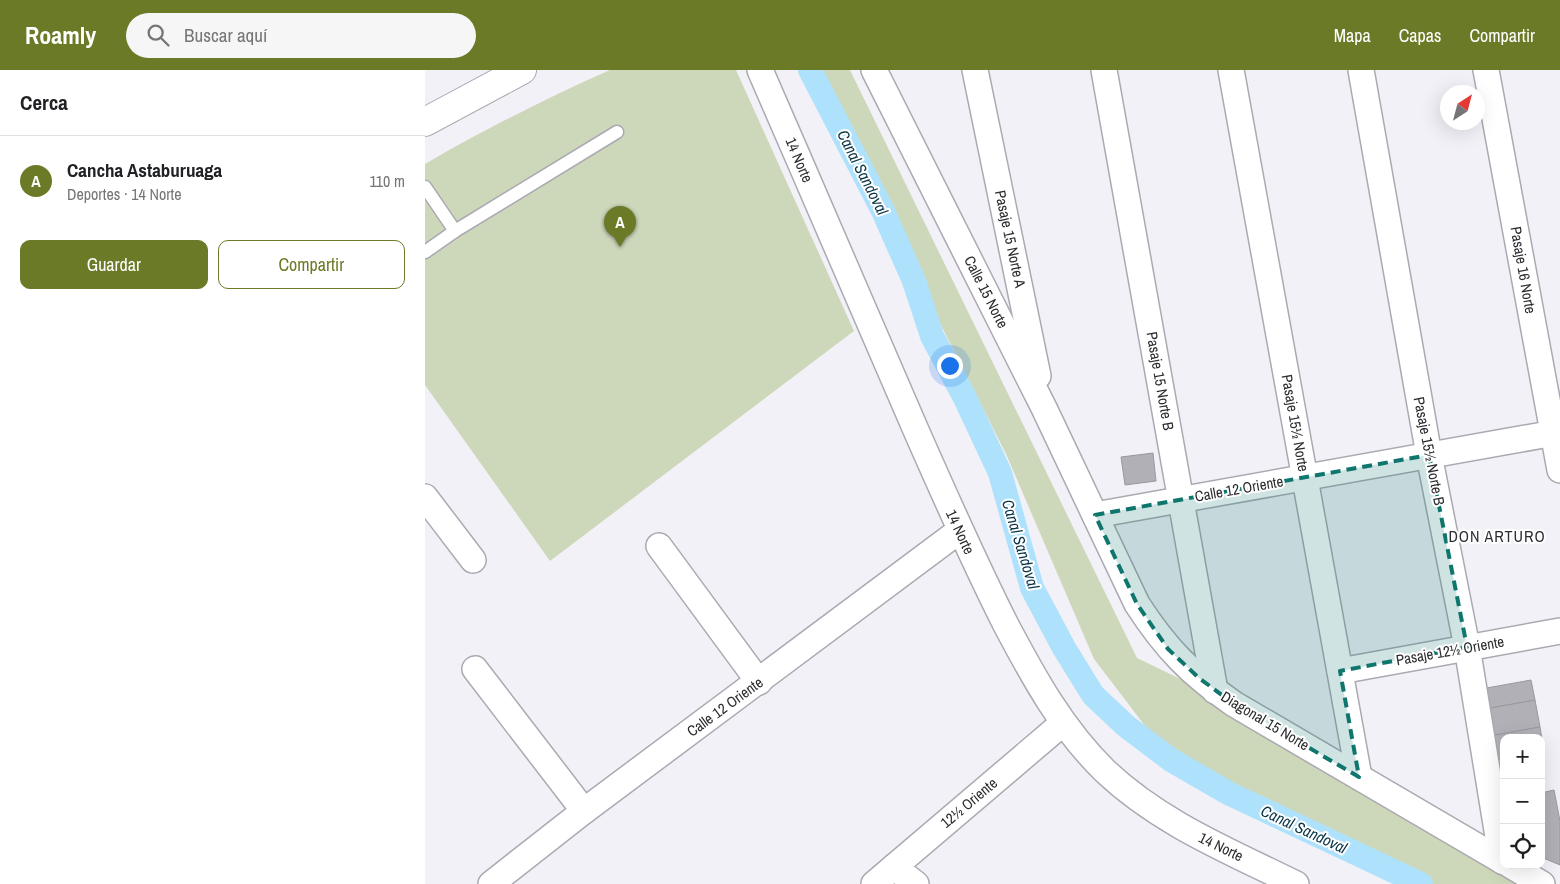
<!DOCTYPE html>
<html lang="es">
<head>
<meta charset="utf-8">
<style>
  :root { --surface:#fff; --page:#f6f6f6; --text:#202124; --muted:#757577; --line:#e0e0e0; --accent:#6b7a27 }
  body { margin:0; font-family:"Archivo Narrow",sans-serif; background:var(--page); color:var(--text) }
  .controls { position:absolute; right:15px; bottom:15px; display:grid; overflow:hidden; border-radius:10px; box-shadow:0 5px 20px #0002 }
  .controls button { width:45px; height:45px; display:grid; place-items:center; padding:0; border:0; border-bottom:1px solid var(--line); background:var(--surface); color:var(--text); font:25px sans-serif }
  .compass { position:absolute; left:1015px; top:15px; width:45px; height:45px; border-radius:50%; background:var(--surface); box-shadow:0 5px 20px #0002; rotate:36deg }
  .you { position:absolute; left:524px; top:295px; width:18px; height:18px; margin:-12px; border:4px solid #fff; border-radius:50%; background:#1a73e8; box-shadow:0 0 0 8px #1a73e833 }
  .badge { display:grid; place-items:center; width:32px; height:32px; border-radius:50%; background:var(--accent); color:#fff; font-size:16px; font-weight:700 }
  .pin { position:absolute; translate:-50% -41px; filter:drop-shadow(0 1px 2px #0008) }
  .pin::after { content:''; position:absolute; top:26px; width:18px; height:15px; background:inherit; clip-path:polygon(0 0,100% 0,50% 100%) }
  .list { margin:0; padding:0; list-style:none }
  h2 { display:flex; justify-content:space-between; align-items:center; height:65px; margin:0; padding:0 20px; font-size:21px }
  h2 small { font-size:16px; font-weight:400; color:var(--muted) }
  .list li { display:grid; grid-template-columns:32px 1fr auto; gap:15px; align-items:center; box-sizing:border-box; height:90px; padding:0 20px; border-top:1px solid var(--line) }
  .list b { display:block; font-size:19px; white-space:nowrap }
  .list p { margin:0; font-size:16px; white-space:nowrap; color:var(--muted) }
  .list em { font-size:16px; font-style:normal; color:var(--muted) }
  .actions { display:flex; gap:10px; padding:15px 20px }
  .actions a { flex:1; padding:11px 0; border:1px solid var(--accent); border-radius:10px; text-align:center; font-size:18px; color:var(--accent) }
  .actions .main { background:var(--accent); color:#fff }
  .icon { flex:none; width:28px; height:28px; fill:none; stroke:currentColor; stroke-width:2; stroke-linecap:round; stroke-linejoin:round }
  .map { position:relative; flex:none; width:1135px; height:814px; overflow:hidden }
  header { display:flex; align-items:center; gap:30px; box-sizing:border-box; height:70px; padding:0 25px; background:var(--accent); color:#fff }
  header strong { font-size:24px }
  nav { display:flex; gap:28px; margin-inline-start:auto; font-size:18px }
  .search { width:350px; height:45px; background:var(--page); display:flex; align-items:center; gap:12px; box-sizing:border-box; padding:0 18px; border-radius:28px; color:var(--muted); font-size:19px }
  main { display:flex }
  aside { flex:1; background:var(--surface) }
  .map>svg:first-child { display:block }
  .green { fill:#cdd8ba }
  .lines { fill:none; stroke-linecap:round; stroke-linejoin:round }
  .canal { stroke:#aee1fc; stroke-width:24 }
  .building { fill:#b2b0b7; stroke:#9a989f }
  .lane-casing { stroke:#aba9b1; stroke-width:15 }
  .street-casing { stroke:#aba9b1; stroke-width:28 }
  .secondary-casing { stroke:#aba9b1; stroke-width:30 }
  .lane { stroke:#fff; stroke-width:12 }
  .street { stroke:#fff; stroke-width:25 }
  .secondary { stroke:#fff; stroke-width:28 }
  .marked { fill:#0f766e; fill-opacity:0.2; stroke:#0f766e; stroke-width:4; stroke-dasharray:10 6; stroke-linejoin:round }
  .labels { text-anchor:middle; stroke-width:4; stroke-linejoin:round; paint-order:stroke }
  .street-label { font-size:15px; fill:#2c2b2e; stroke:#fff }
  .water-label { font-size:16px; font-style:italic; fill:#0a3649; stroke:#fff }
  .neighbourhood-label { font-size:16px; letter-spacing:1px; fill:#2e2d32; stroke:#fff }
</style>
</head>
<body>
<header>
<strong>Roamly</strong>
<div class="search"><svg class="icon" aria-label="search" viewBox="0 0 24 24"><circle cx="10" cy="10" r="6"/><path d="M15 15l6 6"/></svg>Buscar aquí</div>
<nav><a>Mapa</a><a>Capas</a><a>Compartir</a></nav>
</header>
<main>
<aside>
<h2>Cerca<small></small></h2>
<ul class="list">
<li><span class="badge">A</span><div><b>Cancha Astaburuaga</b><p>Deportes · 14 Norte</p></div><em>110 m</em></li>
</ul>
<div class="actions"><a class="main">Guardar</a><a>Compartir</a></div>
</aside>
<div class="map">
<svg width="1135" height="814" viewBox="0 0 1135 814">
  <rect width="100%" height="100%" fill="#f3f1f8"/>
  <g class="green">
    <path d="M 185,0 L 311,0 L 429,261 L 125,491 L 0,315 L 0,94 C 60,59 122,28 185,0 Z"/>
    <path d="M 387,0 L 425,0 L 712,588 L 820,640 L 1115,814 L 1001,814 L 746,690 L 669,589 L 581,384 Z"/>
  </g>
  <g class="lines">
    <path class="canal" d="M 385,0 L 458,141 L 489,211 L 507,266 L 540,328 L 575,403 L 607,518 L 639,578 L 668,625 L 701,656 L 746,690 L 805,724 L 996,814"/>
  </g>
  <g class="building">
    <path d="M 728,383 L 731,411 L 700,415 L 696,387 Z"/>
    <path d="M 1106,610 L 1110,630 L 1060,639 L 1056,619 Z"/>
    <path d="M 1110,630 L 1115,657 L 1065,666 L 1060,639 Z"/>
    <path d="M 1115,657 L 1119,682 L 1116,683 L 1116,668 L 1079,668 L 1079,689 L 1069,691 L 1065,666 Z"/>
    <path d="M 1129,720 L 1135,751 L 1135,795 L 1116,787 L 1116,723 Z"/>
  </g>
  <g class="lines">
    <defs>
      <g id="lane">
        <path d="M 0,117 L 30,161 L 192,62"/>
        <path d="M 0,182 L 30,161"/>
      </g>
      <g id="street">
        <path d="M 335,0 C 387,119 438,238 490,358 C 519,424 548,490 581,555 C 609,608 637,659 680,701 C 735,753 804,781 871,814"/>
        <path d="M 449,0 L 619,338 L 712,534 C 741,579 766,604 809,634 L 1079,792"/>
        <path d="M 550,0 L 613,306"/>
        <path d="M 679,0 L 790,621"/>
        <path d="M 806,0 L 934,707"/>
        <path d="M 936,0 L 1004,385 L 1042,577 L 1077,791"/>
        <path d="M 1061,0 L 1135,400"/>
        <path d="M 0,427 L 48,490"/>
        <path d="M 670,445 L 1135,362"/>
        <path d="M 234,476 L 334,612"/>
        <path d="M 50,599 L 159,741"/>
        <path d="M 915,601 L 1135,561"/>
        <path d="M 1085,795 L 1117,814"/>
        <path d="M 469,797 L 491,814"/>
        <path d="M 66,814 L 159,741 L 534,461"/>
        <path d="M 449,814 L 638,653"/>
      </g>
      <path id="secondary" d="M 0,52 L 97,0"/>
    </defs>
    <use href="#lane" class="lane-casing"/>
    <use href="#street" class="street-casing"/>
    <use href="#secondary" class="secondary-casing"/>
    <use href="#lane" class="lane"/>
    <use href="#street" class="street"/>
    <use href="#secondary" class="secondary"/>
  </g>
  <path class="marked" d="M 1004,385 L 1042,577 L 915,601 L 934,707 L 809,634 L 774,608 L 743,579 L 712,534 L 670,445 Z"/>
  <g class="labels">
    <g class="street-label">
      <text transform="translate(374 90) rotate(67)" y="5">14 Norte</text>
      <text transform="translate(585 169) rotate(78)" y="5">Pasaje 15 Norte A</text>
      <text transform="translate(1098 200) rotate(80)" y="5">Pasaje 16 Norte</text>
      <text transform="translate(561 222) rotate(63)" y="5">Calle 15 Norte</text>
      <text transform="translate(735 311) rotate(80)" y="5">Pasaje 15 Norte B</text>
      <text transform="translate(870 353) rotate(80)" y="5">Pasaje 15½ Norte</text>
      <text transform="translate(1004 381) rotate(79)" y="5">Pasaje 15½ Norte B</text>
      <text transform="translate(814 419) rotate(-10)" y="5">Calle 12 Oriente</text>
      <text transform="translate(535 462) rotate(65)" y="5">14 Norte</text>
      <text transform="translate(1025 581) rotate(-10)" y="5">Pasaje 12½ Oriente</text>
      <text transform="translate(300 637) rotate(-36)" y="5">Calle 12 Oriente</text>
      <text transform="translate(840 651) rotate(31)" y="5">Diagonal 15 Norte</text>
      <text transform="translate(544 733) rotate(-40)" y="5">12½ Oriente</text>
      <text transform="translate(796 777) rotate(26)" y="5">14 Norte</text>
    </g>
    <g class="water-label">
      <text transform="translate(438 102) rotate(63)" y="6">Canal Sandoval</text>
      <text transform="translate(596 474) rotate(73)" y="6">Canal Sandoval</text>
      <text transform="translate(879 759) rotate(25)" y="6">Canal Sandoval</text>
    </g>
    <g class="neighbourhood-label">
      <text x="1072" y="472">DON ARTURO</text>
    </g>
  </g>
</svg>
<div class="controls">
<button>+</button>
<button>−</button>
<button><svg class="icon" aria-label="locate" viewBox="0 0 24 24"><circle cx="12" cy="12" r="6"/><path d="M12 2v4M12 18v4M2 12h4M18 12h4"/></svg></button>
</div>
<svg class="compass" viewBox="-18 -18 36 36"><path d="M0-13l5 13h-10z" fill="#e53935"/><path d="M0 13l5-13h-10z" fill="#757577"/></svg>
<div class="you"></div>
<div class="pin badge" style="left:195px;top:177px">A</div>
</div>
</main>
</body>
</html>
